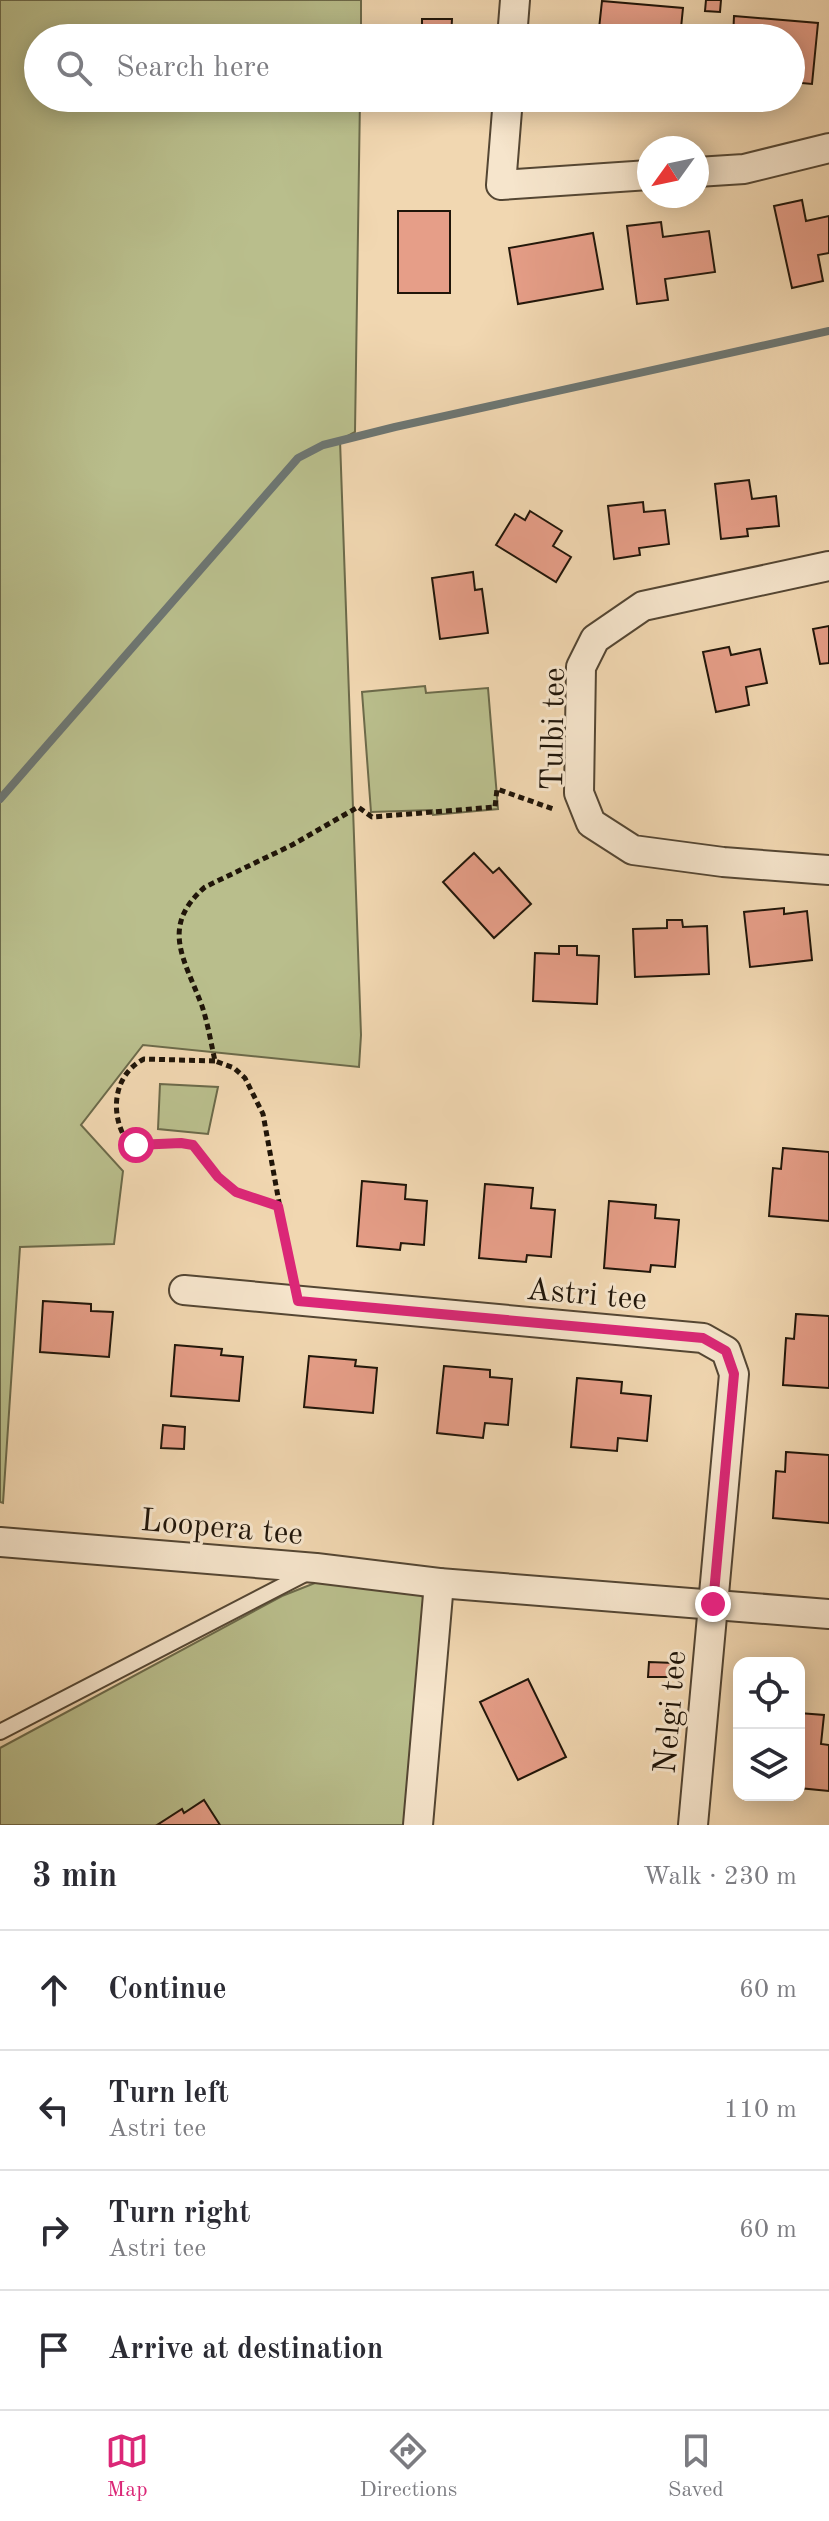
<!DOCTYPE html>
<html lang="en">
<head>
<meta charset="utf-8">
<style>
  :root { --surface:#fff; --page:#f2f2f3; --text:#2b2b33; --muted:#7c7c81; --line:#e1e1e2; --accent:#db2777 }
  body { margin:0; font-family:"Old Standard TT",serif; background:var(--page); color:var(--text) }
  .controls { position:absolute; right:24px; bottom:24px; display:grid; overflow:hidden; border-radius:16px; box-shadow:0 4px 20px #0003 }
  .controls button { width:72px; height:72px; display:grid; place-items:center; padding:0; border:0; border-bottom:2px solid var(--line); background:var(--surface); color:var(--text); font:40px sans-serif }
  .compass { position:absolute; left:637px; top:136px; width:72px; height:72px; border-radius:50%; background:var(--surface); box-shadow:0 4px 20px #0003; rotate:237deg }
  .stop { position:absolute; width:24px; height:24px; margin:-18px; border:6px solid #db2777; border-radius:50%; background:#fff }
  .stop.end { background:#db2777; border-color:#fff; box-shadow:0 2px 8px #0008 }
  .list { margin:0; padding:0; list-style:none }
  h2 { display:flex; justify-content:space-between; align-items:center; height:104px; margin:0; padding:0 32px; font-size:34px }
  h2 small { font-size:26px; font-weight:400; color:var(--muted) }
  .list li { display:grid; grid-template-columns:52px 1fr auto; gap:24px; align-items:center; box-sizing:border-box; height:120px; padding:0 32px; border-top:2px solid var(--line) }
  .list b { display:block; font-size:30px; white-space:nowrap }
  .list p { margin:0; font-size:26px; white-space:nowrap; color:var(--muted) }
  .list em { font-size:26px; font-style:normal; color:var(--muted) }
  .icon { flex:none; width:44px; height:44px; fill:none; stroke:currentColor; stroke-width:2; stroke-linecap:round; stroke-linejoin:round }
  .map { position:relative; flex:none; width:829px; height:1825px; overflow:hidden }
  .search { position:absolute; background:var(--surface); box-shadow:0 4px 20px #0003; left:24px; right:24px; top:24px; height:88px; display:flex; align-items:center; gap:20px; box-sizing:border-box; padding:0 28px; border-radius:44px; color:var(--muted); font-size:30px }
  .sheet { height:584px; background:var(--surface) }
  nav { display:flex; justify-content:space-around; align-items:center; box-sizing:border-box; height:112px; border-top:2px solid var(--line); background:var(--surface); font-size:22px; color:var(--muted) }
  nav a { display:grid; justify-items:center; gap:4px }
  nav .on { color:var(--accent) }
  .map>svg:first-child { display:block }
  .green { fill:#b9be8c; stroke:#6c6a4a; stroke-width:2 }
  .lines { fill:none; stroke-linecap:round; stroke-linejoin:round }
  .stream { stroke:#6d7672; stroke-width:8 }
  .building { fill:#e69e88; stroke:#201509; stroke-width:2 }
  .lane-casing { stroke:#544633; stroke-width:18 }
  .street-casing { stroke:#544633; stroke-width:32 }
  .path { stroke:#201509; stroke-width:5; stroke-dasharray:6 4; stroke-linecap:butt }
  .lane { stroke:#f6e5cc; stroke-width:14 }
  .street { stroke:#f6e5cc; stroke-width:28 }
  .route { stroke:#db2777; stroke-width:10 }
  .labels { text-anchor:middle; stroke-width:6; stroke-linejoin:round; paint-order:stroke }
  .street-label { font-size:32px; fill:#201509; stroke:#f6e5cc }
</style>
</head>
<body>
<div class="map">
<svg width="829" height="1825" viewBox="0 0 829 1825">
  <rect width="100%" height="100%" fill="#f1d7b1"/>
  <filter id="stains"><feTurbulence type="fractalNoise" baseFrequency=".0025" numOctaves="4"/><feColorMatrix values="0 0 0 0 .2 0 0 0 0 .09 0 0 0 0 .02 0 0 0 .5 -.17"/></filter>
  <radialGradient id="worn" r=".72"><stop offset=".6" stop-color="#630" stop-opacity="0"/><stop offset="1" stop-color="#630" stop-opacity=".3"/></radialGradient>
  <g class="green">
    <path d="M 0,0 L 361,0 L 361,38 L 38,38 L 38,98 L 360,98 L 355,432 L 340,440 L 361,1035 L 359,1067 L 143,1045 L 81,1125 L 123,1171 L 114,1244 L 20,1247 L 3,1503 L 0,1502 Z"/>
    <path d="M 425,686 L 426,693 L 488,688 L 498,809 L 433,815 L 432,810 L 371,812 L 362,692 Z"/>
    <path d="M 160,1084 L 218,1087 L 208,1134 L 158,1129 Z"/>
    <path d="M 325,1579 L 421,1594 L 426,1603 L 406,1825 L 0,1825 L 0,1748 L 282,1596 Z"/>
  </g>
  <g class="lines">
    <path class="stream" d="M 0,799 L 298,458 L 323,445 L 395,427 L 829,331"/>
  </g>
  <g class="building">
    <path d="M 706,0 L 721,0 L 720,12 L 705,11 Z"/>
    <path d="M 602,1 L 683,8 L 680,38 L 598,38 Z"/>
    <path d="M 734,16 L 818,23 L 812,84 L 791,82 L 791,38 L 733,38 Z"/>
    <path d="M 422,19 L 452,19 L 451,38 L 422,38 Z"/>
    <path d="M 802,200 L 806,221 L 829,216 L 829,253 L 818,255 L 823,281 L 792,288 L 774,206 Z"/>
    <rect x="398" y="211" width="52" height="82"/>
    <path d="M 661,222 L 663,237 L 709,231 L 715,272 L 665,279 L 668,300 L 637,304 L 627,226 Z"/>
    <path d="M 593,233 L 603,289 L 518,304 L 509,248 Z"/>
    <path d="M 749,480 L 752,499 L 776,496 L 779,526 L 747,529 L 748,536 L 721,539 L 715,484 Z"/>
    <path d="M 643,502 L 644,512 L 665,510 L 669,544 L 639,548 L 640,555 L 614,559 L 608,506 Z"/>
    <path d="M 530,511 L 562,531 L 553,546 L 571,557 L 556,582 L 496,545 L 515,514 L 525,520 Z"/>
    <path d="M 473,572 L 475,590 L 482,589 L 488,633 L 440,639 L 432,578 Z"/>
    <path d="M 829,626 L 829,663 L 820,664 L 813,629 Z"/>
    <path d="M 729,647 L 731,655 L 760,649 L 767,683 L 746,687 L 749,705 L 716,712 L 703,652 Z"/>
    <path d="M 474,853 L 493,873 L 499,868 L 531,904 L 494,938 L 443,882 Z"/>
    <path d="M 784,908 L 784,914 L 807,911 L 812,960 L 750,967 L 744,912 Z"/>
    <path d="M 667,920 L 682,920 L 683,927 L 707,926 L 709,974 L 635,977 L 633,929 L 667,928 Z"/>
    <path d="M 559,946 L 577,946 L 577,955 L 599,956 L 597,1004 L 533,1001 L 535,953 L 559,954 Z"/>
    <path d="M 783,1148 L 829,1152 L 829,1221 L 769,1216 L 773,1168 L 781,1169 Z"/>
    <path d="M 362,1181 L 406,1185 L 405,1199 L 427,1201 L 424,1245 L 401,1243 L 400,1250 L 357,1246 Z"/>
    <path d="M 485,1184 L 533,1188 L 531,1208 L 555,1210 L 551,1257 L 527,1255 L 526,1262 L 479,1258 Z"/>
    <path d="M 609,1201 L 656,1205 L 655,1218 L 679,1220 L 675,1267 L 651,1265 L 650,1272 L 604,1268 Z"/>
    <path d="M 43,1301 L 91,1304 L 91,1311 L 113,1312 L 109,1357 L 40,1352 Z"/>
    <path d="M 796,1314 L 829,1316 L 829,1388 L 783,1385 L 786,1338 L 794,1339 Z"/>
    <path d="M 175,1345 L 222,1349 L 221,1355 L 243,1357 L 239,1401 L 171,1396 Z"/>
    <path d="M 309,1356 L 356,1360 L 355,1366 L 377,1368 L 373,1413 L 304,1407 Z"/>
    <path d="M 444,1366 L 490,1370 L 490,1377 L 512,1379 L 508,1425 L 485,1423 L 483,1438 L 437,1433 Z"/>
    <path d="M 577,1378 L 622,1382 L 621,1393 L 651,1396 L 647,1441 L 618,1438 L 617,1451 L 571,1447 Z"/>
    <path d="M 163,1425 L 185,1427 L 184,1449 L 161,1448 Z"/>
    <path d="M 786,1452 L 829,1455 L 829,1523 L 773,1518 L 776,1471 L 785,1472 Z"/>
    <path d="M 649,1662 L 674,1663 L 674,1677 L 648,1677 Z"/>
    <path d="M 528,1679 L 566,1757 L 518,1780 L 480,1702 Z"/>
    <path d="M 799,1713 L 824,1715 L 821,1744 L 829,1745 L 829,1791 L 799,1788 Z"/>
    <path d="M 204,1800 L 220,1825 L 157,1825 L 182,1809 L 184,1813 Z"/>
  </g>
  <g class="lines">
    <defs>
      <path id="lane" d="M 0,1732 L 309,1572"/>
      <g id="street">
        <path d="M 512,38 L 515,0"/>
        <path d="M 508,98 L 501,185 L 649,175"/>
        <path d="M 697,172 L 744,169 L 829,148"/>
        <path d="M 829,566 L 643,606 L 595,639 L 581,667 L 579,793 L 591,823 L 633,850 L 723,862 L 829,870"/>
        <path d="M 184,1290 L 703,1338 L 726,1351 L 734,1374 L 693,1825"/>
        <path d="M 0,1542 L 316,1568 L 439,1583 L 829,1614"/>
        <path d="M 418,1825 L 439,1583"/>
      </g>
    </defs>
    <use href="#lane" class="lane-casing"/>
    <use href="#street" class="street-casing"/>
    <g class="path">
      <path d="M 215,1061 L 144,1059 C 112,1075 109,1117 129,1144 C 144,1146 182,1139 192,1145 C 203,1151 210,1166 217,1174 C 233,1194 254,1199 278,1206"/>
      <path d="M 292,1274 L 263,1114 L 245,1078 L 234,1068 L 215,1061 C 211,1043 208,1024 202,1006 C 185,960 159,927 205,887 L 292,845 L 358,807 L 372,817 L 495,807 L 497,789 L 556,810"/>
    </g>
    <use href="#lane" class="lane"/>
    <use href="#street" class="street"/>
  </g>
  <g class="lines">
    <path class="route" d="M 136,1145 L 181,1143 L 193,1145 L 218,1177 L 236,1192 L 278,1206 L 298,1301 L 703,1338 L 726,1351 L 734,1374 L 713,1604"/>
  </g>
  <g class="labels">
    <g class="street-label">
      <text transform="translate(552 729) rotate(-89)" y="11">Tulbi tee</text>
      <text transform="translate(587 1293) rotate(5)" y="11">Astri tee</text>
      <text transform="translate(222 1526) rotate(5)" y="11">Loopera tee</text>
      <text transform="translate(669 1712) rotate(-85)" y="11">Nelgi tee</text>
    </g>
  </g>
  <rect width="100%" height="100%" filter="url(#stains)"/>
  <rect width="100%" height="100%" fill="url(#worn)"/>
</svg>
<div class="controls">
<button><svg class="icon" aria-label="locate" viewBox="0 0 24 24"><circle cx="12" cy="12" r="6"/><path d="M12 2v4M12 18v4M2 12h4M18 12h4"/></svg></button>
<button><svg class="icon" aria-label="layers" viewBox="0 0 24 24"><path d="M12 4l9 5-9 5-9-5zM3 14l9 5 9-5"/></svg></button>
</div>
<svg class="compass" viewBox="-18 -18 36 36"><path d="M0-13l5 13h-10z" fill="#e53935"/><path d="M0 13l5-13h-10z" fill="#7c7c81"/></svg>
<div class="stop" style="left:136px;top:1145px"></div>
<div class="stop end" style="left:713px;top:1604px"></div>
<div class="search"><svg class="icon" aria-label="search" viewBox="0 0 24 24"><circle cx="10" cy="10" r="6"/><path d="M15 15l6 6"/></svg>Search here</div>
</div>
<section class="sheet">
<h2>3 min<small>Walk · 230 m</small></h2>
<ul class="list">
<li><svg class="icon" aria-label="ahead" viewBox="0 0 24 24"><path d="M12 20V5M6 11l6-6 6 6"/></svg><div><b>Continue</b></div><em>60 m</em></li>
<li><svg class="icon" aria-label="left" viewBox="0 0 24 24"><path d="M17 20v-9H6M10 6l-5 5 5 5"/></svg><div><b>Turn left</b><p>Astri tee</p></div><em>110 m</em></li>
<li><svg class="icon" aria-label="right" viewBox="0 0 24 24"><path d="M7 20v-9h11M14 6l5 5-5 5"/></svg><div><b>Turn right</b><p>Astri tee</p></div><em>60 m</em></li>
<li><svg class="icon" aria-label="arrive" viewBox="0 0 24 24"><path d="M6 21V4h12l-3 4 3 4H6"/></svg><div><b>Arrive at destination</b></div></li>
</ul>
</section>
<nav>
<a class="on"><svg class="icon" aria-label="map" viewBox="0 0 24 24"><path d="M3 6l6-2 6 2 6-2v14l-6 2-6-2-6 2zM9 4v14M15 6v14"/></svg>Map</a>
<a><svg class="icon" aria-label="directions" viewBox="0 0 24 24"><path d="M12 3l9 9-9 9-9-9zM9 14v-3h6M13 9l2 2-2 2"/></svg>Directions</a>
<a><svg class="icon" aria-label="saved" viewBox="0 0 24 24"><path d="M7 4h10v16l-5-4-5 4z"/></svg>Saved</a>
</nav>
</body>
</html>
